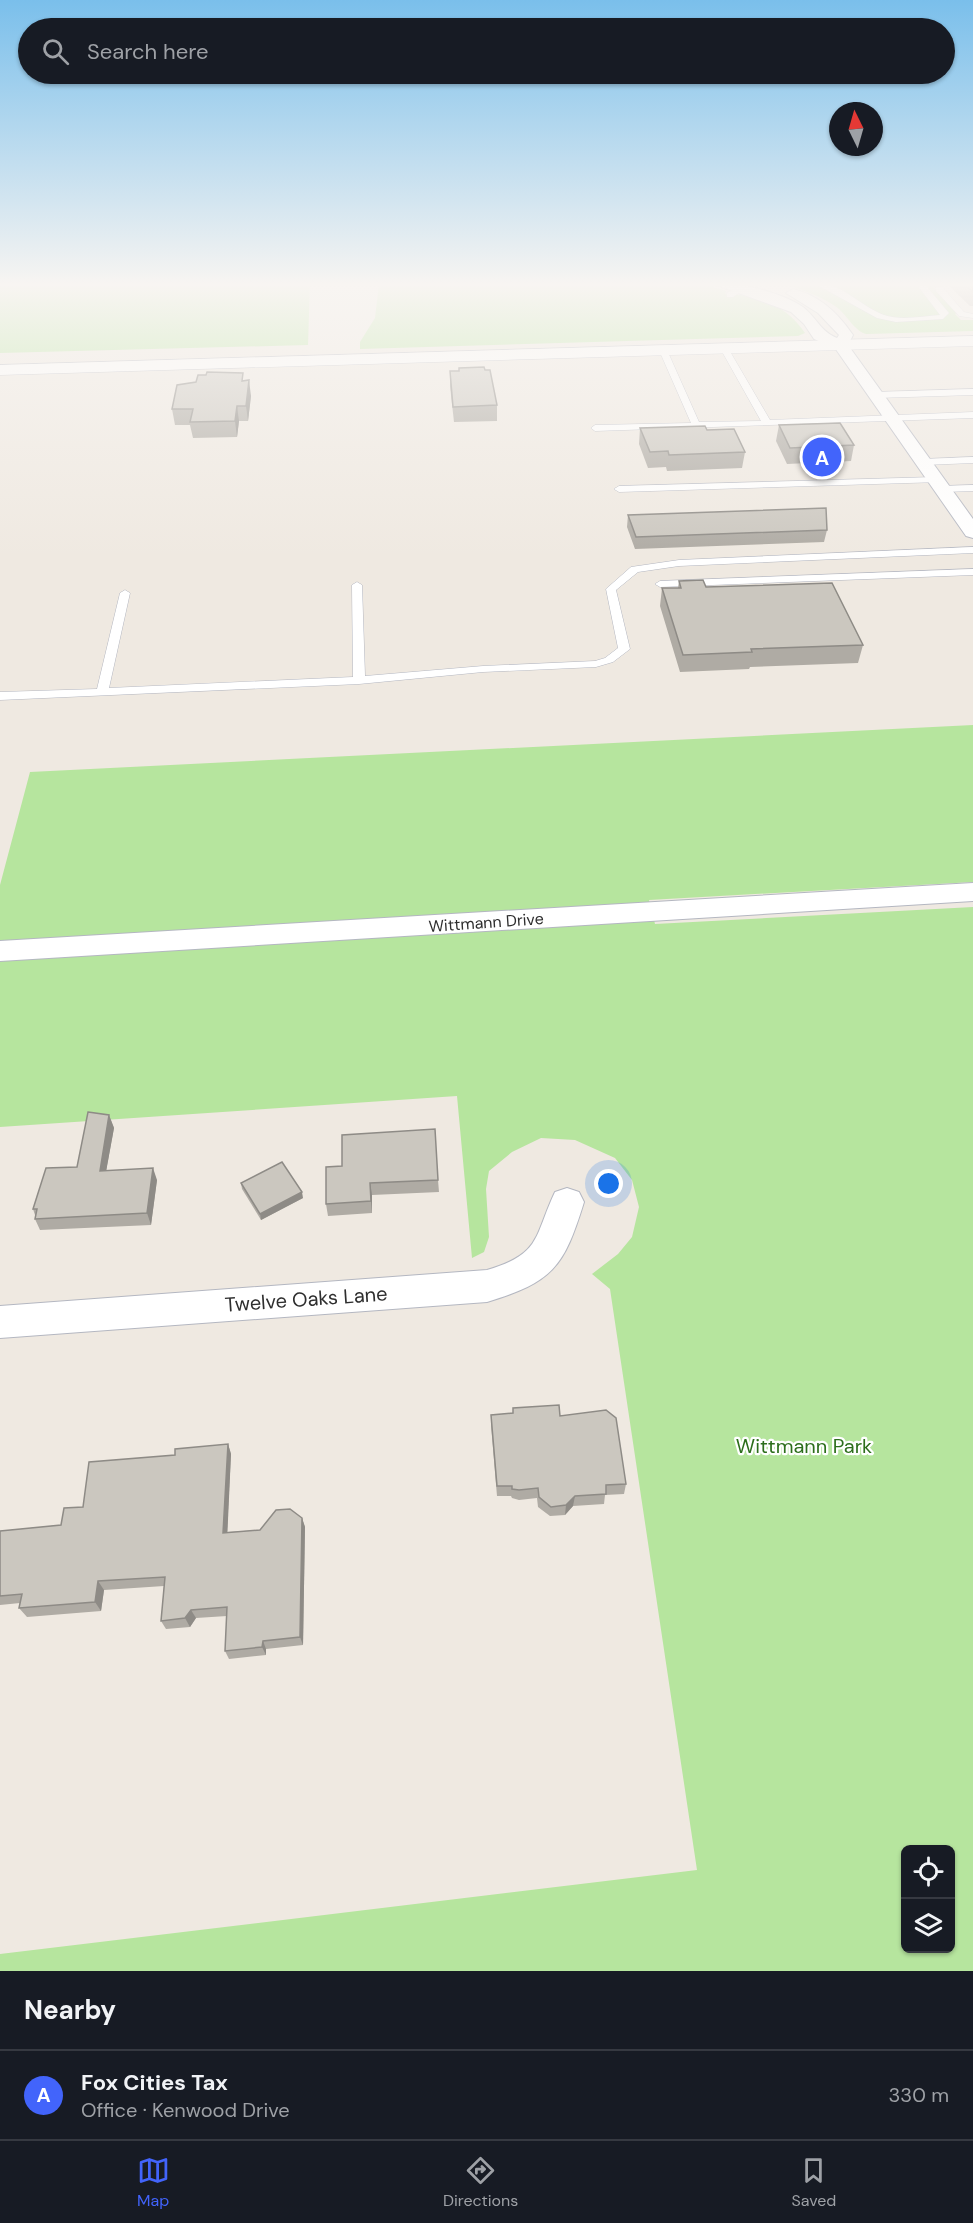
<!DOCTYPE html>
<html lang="en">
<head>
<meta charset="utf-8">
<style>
  :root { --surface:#171b24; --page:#242831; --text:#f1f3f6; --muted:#9ea1a6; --line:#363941; --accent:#4264fb }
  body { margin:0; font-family:"DM Sans",sans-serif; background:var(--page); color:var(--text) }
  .controls { position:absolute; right:18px; bottom:18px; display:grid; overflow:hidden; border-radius:9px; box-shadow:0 2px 4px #0004 }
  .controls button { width:54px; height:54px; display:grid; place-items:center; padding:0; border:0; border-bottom:2px solid var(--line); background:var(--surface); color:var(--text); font:30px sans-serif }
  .compass { position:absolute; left:829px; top:102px; width:54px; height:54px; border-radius:50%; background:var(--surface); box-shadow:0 2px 4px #0004; rotate:355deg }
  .you { position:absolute; left:609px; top:1184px; width:21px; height:21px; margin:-15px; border:4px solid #fff; border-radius:50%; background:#1a73e8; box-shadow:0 0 0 9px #1a73e833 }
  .badge { display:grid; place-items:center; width:39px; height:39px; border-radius:50%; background:var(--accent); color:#fff; font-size:20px; font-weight:700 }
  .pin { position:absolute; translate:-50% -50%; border:3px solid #fff; box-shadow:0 2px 6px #0006 }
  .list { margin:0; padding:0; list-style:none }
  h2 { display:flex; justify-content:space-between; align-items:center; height:78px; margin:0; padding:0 24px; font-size:26px }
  h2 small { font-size:20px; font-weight:400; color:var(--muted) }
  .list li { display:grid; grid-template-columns:39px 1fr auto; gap:18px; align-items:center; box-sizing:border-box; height:90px; padding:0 24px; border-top:2px solid var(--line) }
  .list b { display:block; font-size:22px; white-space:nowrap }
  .list p { margin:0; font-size:20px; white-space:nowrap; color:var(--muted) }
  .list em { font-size:20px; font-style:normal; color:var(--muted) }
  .icon { flex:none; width:33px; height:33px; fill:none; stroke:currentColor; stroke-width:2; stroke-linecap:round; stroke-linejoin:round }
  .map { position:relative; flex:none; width:973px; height:1971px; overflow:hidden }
  .search { position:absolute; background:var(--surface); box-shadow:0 2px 4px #0004; left:18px; right:18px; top:18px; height:66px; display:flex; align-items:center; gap:15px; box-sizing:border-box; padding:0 21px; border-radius:33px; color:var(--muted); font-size:22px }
  .sheet { height:168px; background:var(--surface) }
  nav { display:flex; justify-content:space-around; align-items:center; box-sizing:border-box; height:84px; border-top:2px solid var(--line); background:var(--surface); font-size:16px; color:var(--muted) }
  nav a { display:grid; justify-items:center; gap:3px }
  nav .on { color:var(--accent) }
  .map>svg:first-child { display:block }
  .green { fill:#b6e59e; fill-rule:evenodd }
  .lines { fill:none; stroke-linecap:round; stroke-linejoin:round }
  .lane-casing { stroke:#b4b7c1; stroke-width:1 }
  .street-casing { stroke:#b4b7c1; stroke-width:2 }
  .secondary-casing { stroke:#b4b7c1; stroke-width:1 }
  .lane { fill:#fff; fill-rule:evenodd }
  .street { fill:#fff; fill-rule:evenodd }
  .secondary { fill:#fff; fill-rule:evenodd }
  .wall { fill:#afaba4 }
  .shaded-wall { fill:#8e8b86 }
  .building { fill:#cbc7bf; stroke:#8e8b86; stroke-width:1.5 }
  .labels { text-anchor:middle; stroke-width:4.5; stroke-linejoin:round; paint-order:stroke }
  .street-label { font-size:16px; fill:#2e2e2e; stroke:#fff }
  .near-street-label { font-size:20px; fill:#2e2e2e; stroke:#fff }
  .near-park-label { font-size:20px; fill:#2c6e1b; stroke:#fff }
</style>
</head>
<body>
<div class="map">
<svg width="973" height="1971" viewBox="0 0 973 1971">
  <rect width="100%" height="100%" fill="#efe9e1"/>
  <g class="green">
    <path d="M 0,282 L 310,282 L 308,345 L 0,353 Z"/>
    <path d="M 382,282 L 697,282 L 726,291 L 725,294 C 733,296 741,294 749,296 C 772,301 792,313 805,333 L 798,336 L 360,349 L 360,342 L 375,318 L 379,284 Z"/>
    <path d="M 777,282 L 928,282 L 958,312 L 955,314 L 961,320 L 973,320 L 973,331 L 866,334 C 854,331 846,313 835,306 C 817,294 797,288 777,282 Z"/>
    <path d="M 973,725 L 973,882 L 649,900 L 655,924 L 973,907 L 973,1971 L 0,1971 L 0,1954 L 697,1870 L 610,1289 L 592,1274 L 618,1254 L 632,1237 L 639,1207 L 632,1180 L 615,1158 L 575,1140 L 541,1138 L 512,1152 L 489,1171 L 486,1189 L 489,1237 L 484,1252 L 472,1258 L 457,1096 L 0,1127 L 0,885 L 30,772 ZM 906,1850 L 950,1850 L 950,1948 L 906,1948 Z"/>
  </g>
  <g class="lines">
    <defs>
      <g id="lane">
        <path d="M 746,282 L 755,282 L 733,297 L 727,297 L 727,293 Z"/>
        <path d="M 812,282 C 840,281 860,306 884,315 C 901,321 923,316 940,315 L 915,282 L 923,282 L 949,313 L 943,319 L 896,322 L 877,318 Z"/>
        <path d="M 936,287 L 942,287 L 964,312 L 973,314 L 973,318 L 959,316 L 936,291 Z"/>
        <path d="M 724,346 L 728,348 L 770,420 L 973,412 L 973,418 L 595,431 L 591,428 L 595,425 L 691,423 L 659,350 L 663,348 L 667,350 L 699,422 L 761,421 L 720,348 Z"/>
        <path d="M 973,389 L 973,395 L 876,398 L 872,395 L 876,392 Z"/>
        <path d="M 973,457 L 973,463 L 924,465 L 919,462 L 924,459 Z"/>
        <path d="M 937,477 L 940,478 L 940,482 L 619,492 L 614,489 L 619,486 Z"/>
        <path d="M 973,485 L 973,491 L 943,492 L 938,489 L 943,486 Z"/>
        <path d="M 973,547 L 973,553 L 679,566 L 638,572 L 616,590 L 630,649 L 613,662 L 596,667 L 483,672 L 359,684 L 0,700 L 0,692 L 97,689 L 120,593 L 125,590 L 130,593 L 109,688 L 353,677 L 352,585 L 357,582 L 362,585 L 365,676 L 483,666 L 595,661 L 605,658 L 618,648 L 606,589 L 631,567 L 679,560 Z"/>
        <path d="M 973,569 L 973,575 L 660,587 L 655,584 L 660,581 Z"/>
      </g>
      <g id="street">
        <path d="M 708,282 C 734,281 781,292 803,307 C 816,317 821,332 837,338 L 839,335 L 818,313 L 786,293 L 793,289 C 819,295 838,313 853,335 L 848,345 L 973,519 L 973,538 L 966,536 L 835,348 L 814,339 L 804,324 L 791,312 Z"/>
        <path d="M 973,883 L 973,901 L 0,961 L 0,941 Z"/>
        <path d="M 567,1188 L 579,1192 L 584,1202 C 564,1267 553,1282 487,1302 L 0,1338 L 0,1306 L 487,1270 C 542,1254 534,1236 555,1192 Z"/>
      </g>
      <path id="secondary" d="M 973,336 L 973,346 L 0,375 L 0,365 Z"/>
    </defs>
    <use href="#lane" class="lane-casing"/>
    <use href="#street" class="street-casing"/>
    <use href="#secondary" class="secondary-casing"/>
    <use href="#lane" class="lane"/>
    <use href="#street" class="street"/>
    <use href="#secondary" class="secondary"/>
  </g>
  <g class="wall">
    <path d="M 945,282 L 973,282 L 973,306 L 970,306 Z"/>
    <path d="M 485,370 L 497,405 L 497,421 L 454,422 L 450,386 L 450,371 Z"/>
    <path d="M 244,381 L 251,396 L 248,421 L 239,421 L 237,437 L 193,438 L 190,425 L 175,425 L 172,409 Z"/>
    <path d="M 779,425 L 854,445 L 851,461 L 787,464 L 776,441 Z"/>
    <path d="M 640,428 L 707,430 L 745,452 L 742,468 L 667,471 L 666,467 L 648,468 L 639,444 Z"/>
    <path d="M 628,515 L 827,530 L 824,542 L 635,549 L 627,527 Z"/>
    <path d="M 679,581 L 706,587 L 863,645 L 858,663 L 750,667 L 749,669 L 680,672 L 660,606 L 662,588 L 678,588 Z"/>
    <path d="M 109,1115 L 114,1128 L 106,1171 L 157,1180 L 151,1225 L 40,1230 L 35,1219 L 35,1215 L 33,1209 L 77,1167 Z"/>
    <path d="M 326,1167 L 438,1180 L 439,1192 L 372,1195 L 372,1213 L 328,1216 L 326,1204 Z"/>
    <path d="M 241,1183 L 303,1198 L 261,1220 L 242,1189 Z"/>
    <path d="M 491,1415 L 560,1416 L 626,1484 L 624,1494 L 605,1495 L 604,1504 L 573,1506 L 565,1515 L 550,1516 L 538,1507 L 537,1498 L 519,1500 L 512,1498 L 511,1496 L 497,1496 L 491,1425 Z"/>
    <path d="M 228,1444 L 231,1454 L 227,1532 L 260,1530 L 302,1518 L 305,1527 L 303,1645 L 266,1649 L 266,1655 L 229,1659 L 225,1651 L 227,1616 L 196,1618 L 190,1627 L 166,1629 L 161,1621 L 164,1586 L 104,1590 L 101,1611 L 27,1617 L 19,1608 L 20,1603 L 0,1605 L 0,1531 L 61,1525 L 83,1507 L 175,1455 Z"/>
  </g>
  <g class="shaded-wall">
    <path d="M 249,380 L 251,396 L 248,421 L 246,406 Z"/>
    <path d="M 237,406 L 239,421 L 237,437 L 235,421 Z"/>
    <path d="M 109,1115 L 114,1128 L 104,1183 L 100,1171 Z"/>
    <path d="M 153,1168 L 157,1180 L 151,1225 L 147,1213 Z"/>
    <path d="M 370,1183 L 372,1195 L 372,1213 L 371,1201 Z"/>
    <path d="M 302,1192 L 303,1198 L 261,1220 L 260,1214 Z"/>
    <path d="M 228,1444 L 231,1454 L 227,1542 L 223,1533 Z"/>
    <path d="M 575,1496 L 573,1506 L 565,1515 L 566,1505 Z"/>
    <path d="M 302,1518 L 305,1527 L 303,1645 L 300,1637 Z"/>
    <path d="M 98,1581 L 104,1590 L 101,1611 L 95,1602 Z"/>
    <path d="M 191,1610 L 196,1618 L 190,1627 L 185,1618 Z"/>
    <path d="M 263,1641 L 266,1649 L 266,1655 L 262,1647 Z"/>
  </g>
  <g class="building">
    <path d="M 963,282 L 973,282 L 973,292 Z"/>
    <path d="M 484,367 L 485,370 L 490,370 L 497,405 L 453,407 L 450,371 L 459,371 L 459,368 Z"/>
    <path d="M 207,372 L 243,373 L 242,381 L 249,380 L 246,406 L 237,406 L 235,421 L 190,422 L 193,409 L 172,409 L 177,385 L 196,382 L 198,375 L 206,375 Z"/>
    <path d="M 840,423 L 854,445 L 790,448 L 779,425 Z"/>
    <path d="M 705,426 L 707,430 L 734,429 L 745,452 L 669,455 L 668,451 L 650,452 L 640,428 Z"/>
    <path d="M 826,508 L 827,530 L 636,537 L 628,515 Z"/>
    <path d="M 703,580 L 706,587 L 832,583 L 863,645 L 751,649 L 752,652 L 683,655 L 662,588 L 681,588 L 679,581 Z"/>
    <path d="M 88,1112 L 109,1115 L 100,1171 L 153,1168 L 147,1213 L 35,1219 L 37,1209 L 33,1209 L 46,1168 L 77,1167 Z"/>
    <path d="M 435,1129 L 438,1180 L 370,1183 L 371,1201 L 326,1204 L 326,1167 L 342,1166 L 342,1135 Z"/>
    <path d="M 282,1162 L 302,1192 L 260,1214 L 241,1183 Z"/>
    <path d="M 559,1405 L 560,1416 L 606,1410 L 616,1418 L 626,1484 L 606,1485 L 606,1494 L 575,1496 L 566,1505 L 551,1507 L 539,1497 L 538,1488 L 519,1490 L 512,1489 L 512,1486 L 497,1486 L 491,1415 L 513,1413 L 513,1408 Z"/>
    <path d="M 228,1444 L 223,1533 L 260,1530 L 276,1510 L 290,1509 L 302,1518 L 300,1637 L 263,1641 L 262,1647 L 225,1651 L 227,1607 L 191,1610 L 185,1618 L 161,1621 L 165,1577 L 98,1581 L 95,1602 L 19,1608 L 22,1594 L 0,1596 L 0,1531 L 61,1525 L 64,1508 L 83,1507 L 89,1462 L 175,1455 L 175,1449 Z"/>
  </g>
  <linearGradient id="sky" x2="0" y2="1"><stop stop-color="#7abfeb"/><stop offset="0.51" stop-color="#f8f5f2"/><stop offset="1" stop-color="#f8f5f2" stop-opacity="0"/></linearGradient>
  <rect width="973" height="558" fill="url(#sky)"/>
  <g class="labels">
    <g class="street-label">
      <text transform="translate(486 922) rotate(-4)" y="6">Wittmann Drive</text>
    </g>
    <g class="near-street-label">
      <text transform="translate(306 1299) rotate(-4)" y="7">Twelve Oaks Lane</text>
    </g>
    <g class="near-park-label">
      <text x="804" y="1453">Wittmann Park</text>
    </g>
  </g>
</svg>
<div class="controls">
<button><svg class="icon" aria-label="locate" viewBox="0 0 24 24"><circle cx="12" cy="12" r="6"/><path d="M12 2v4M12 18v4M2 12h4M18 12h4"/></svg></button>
<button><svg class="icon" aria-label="layers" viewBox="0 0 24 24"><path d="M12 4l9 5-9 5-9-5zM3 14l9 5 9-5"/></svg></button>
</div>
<svg class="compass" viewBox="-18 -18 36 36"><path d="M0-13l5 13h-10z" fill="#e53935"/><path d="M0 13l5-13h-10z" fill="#9ea1a6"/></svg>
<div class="you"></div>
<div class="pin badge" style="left:822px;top:457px">A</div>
<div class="search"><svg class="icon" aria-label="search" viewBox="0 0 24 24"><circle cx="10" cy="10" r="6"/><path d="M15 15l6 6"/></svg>Search here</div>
</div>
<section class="sheet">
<h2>Nearby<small></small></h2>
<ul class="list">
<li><span class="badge">A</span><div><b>Fox Cities Tax</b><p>Office · Kenwood Drive</p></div><em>330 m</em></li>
</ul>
</section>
<nav>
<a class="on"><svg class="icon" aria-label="map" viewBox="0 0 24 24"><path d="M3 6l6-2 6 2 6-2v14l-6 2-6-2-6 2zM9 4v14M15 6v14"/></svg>Map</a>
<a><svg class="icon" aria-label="directions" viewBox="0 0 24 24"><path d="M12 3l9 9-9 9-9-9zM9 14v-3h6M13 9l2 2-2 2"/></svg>Directions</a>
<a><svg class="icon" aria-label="saved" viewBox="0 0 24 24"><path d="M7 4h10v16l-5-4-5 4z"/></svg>Saved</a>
</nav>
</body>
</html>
